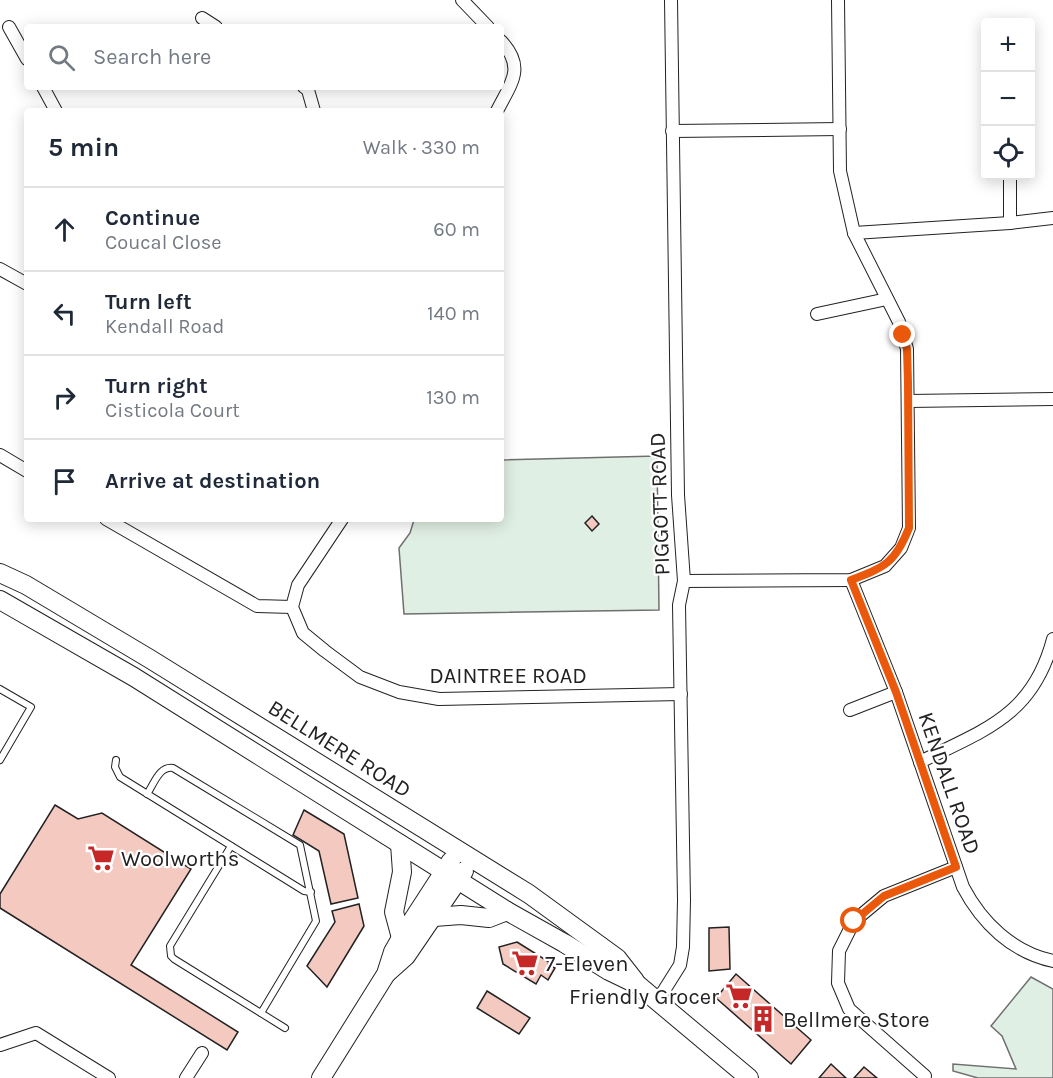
<!DOCTYPE html>
<html lang="en">
<head>
<meta charset="utf-8">
<style>
  :root { --surface:#fff; --page:#f2f2f3; --text:#1f2937; --muted:#747a83; --line:#e0e1e3 }
  body { margin:0; font-family:Karla,sans-serif; background:var(--page); color:var(--text) }
  .controls { position:absolute; right:18px; top:18px; display:grid; overflow:hidden; border-radius:6px; box-shadow:0 3px 15px #0003 }
  .controls button { width:54px; height:54px; display:grid; place-items:center; padding:0; border:0; border-bottom:2px solid var(--line); background:var(--surface); color:var(--text); font:30px sans-serif }
  .stop { position:absolute; width:18px; height:18px; margin:-14px; border:4px solid #ea580c; border-radius:50%; background:#fff }
  .stop.end { background:#ea580c; border-color:#fff; box-shadow:0 2px 6px #0008 }
  .list { margin:0; padding:0; list-style:none }
  h2 { display:flex; justify-content:space-between; align-items:center; height:78px; margin:0; padding:0 24px; font-size:26px }
  h2 small { font-size:20px; font-weight:400; color:var(--muted) }
  .list li { display:grid; grid-template-columns:39px 1fr auto; gap:18px; align-items:center; box-sizing:border-box; height:84px; padding:0 24px; border-top:2px solid var(--line) }
  .list b { display:block; font-size:22px; white-space:nowrap }
  .list p { margin:0; font-size:20px; white-space:nowrap; color:var(--muted) }
  .list em { font-size:20px; font-style:normal; color:var(--muted) }
  .icon { flex:none; width:33px; height:33px; fill:none; stroke:currentColor; stroke-width:2; stroke-linecap:round; stroke-linejoin:round }
  .map { position:relative; flex:none; width:1053px; height:1078px; overflow:hidden }
  .search { position:absolute; background:var(--surface); box-shadow:0 3px 15px #0003; left:24px; top:24px; width:480px; height:66px; display:flex; align-items:center; gap:15px; box-sizing:border-box; padding:0 21px; border-radius:6px; color:var(--muted); font-size:22px }
  .panel { position:absolute; background:var(--surface); box-shadow:0 3px 15px #0003; left:24px; top:108px; width:480px; height:414px; border-radius:6px }
  .map>svg:first-child { display:block }
  .green { fill:#e0efe3; stroke:#6f6f6f; stroke-width:1.5 }
  .building { fill:#f3c9c0; stroke:#222; stroke-width:1.5 }
  .lines { fill:none; stroke-linecap:round; stroke-linejoin:round }
  .lane-casing { stroke:#222; stroke-width:8 }
  .street-casing { stroke:#222; stroke-width:14 }
  .secondary-casing { stroke:#222; stroke-width:20 }
  .lane { stroke:#fff; stroke-width:6 }
  .street { stroke:#fff; stroke-width:12 }
  .secondary { stroke:#fff; stroke-width:18 }
  .route { stroke:#ea580c; stroke-width:8 }
  .labels { text-anchor:middle; stroke-width:4.5; stroke-linejoin:round; paint-order:stroke }
  .street-label { font-size:22px; fill:#222; stroke:#fff }
  .poi-label { font-size:22px; fill:#222; stroke:#fff; text-anchor:start }
</style>
</head>
<body>
<div class="map">
<svg width="1053" height="1078" viewBox="0 0 1053 1078">
  <rect width="100%" height="100%" fill="#fff"/>
  <g class="green">
    <path d="M 657,456 L 659,610 L 404,614 L 399,548 L 410,533 L 414,520 L 412,519 L 501,519 L 501,460 Z"/>
    <path d="M 1031,977 L 1053,989 L 1053,1078 L 978,1078 L 953,1071 L 953,1064 L 1016,1069 L 1002,1036 L 991,1026 Z"/>
  </g>
  <g class="building">
    <path d="M 592,516 L 599,524 L 592,531 L 585,523 Z"/>
    <path d="M 55,805 L 78,819 L 102,813 L 191,869 L 131,965 L 238,1032 L 227,1050 L 0,908 L 0,894 Z"/>
    <path d="M 304,810 L 344,834 L 358,898 L 331,904 L 319,851 L 293,835 Z"/>
    <path d="M 359,904 L 364,926 L 327,987 L 307,966 L 335,922 L 332,911 Z"/>
    <path d="M 729,927 L 730,969 L 709,971 L 709,928 Z"/>
    <path d="M 517,942 L 549,962 L 548,964 L 555,968 L 548,980 L 541,975 L 536,984 L 503,964 L 499,947 Z"/>
    <path d="M 736,974 L 811,1040 L 791,1064 L 716,998 Z"/>
    <path d="M 487,991 L 530,1018 L 519,1034 L 477,1008 Z"/>
    <path d="M 831,1064 L 846,1078 L 819,1078 Z"/>
    <path d="M 864,1067 L 877,1078 L 854,1078 Z"/>
  </g>
  <g class="lines">
    <defs>
      <g id="lane">
        <path d="M 0,689 L 31,707 L 0,760"/>
        <path d="M 116,760 L 115,767 L 120,777 L 304,891 L 311,892"/>
        <path d="M 147,794 C 154,784 159,766 173,768 L 300,845 L 316,921 L 261,1013"/>
        <path d="M 231,846 L 170,946 L 171,956 L 174,959 L 285,1028"/>
      </g>
      <g id="street">
        <path d="M 462,0 L 488,27"/>
        <path d="M 202,18 L 216,27"/>
        <path d="M 9,27 L 27,59"/>
        <path d="M 43,87 L 56,111"/>
        <path d="M 304,87 L 308,90 L 314,111"/>
        <path d="M 497,111 C 511,83 526,68 501,41"/>
        <path d="M 672,131 L 840,129"/>
        <path d="M 1010,176 L 1010,223"/>
        <path d="M 854,233 L 1010,223 L 1053,218"/>
        <path d="M 0,269 L 27,284"/>
        <path d="M 817,314 L 887,299"/>
        <path d="M 908,401 L 1053,399"/>
        <path d="M 0,455 L 27,471"/>
        <path d="M 106,519 L 257,606 L 292,607"/>
        <path d="M 342,519 L 298,585 L 292,607 L 303,633 L 325,651 L 360,677 L 399,692 L 439,699 L 681,694"/>
        <path d="M 851,580 L 896,692 L 963,887 C 982,923 1012,952 1053,961"/>
        <path d="M 684,581 L 851,580 L 885,566 L 901,548 L 909,528 L 907,349 L 899,322 L 854,233 L 840,171 L 838,0"/>
        <path d="M 850,710 L 896,692"/>
        <path d="M 920,762 C 984,730 1033,716 1053,639"/>
        <path d="M 658,1000 L 680,965 L 683,947 L 684,900 L 679,605 L 684,581 L 678,495 L 671,0"/>
        <path d="M 0,1045 L 36,1033 L 109,1078"/>
        <path d="M 925,1076 L 849,1009 L 838,983 L 839,951 L 854,921 L 884,896 L 956,867"/>
        <path d="M 186,1078 L 202,1053"/>
      </g>
      <g id="secondary">
        <path d="M 0,573 L 26,585 L 150,659 L 529,894 L 617,958 L 635,981"/>
        <path d="M 0,600 L 134,677 L 507,911 L 564,943 L 609,971 L 638,985 L 749,1078"/>
        <path d="M 400,844 L 402,872 L 394,912 L 401,938"/>
        <path d="M 434,917 L 461,915 L 489,918 L 507,911"/>
        <path d="M 387,973 L 406,956 L 464,871"/>
        <path d="M 321,1078 L 386,974 L 393,952 L 401,938 L 451,861"/>
      </g>
    </defs>
    <use href="#lane" class="lane-casing"/>
    <use href="#street" class="street-casing"/>
    <use href="#secondary" class="secondary-casing"/>
    <use href="#lane" class="lane"/>
    <use href="#street" class="street"/>
    <use href="#secondary" class="secondary"/>
  </g>
  <g class="lines">
    <path class="route" d="M 854,921 L 884,896 L 956,867 L 896,692 L 851,580 C 885,567 895,563 909,528 L 908,383 L 907,349 L 903,335"/>
  </g>
  <defs>
    <symbol id="supermarket-bare" viewBox="-9 -9 18 18"><path d="M-6-5.5h2.5l.6 2H6L4.5 2H-2.5L-4.4-4H-6ZM-1.5 3.2a1.3 1.3 0 1 0 .1 0ZM3 3.2a1.3 1.3 0 1 0 .1 0Z" fill="#c62828" stroke="#fff" stroke-width="2.5" paint-order="stroke"/></symbol>
    <symbol id="building-bare" viewBox="-9 -9 18 18"><path d="M-4-6H4V6H1V3H-1V6H-4ZM-2.5-4.3h1.7v1.8h-1.7ZM.8-4.3h1.7v1.8H.8ZM-2.5-1h1.7V.8h-1.7ZM.8-1h1.7V.8H.8Z" fill="#c62828" stroke="#fff" stroke-width="2.5" paint-order="stroke"/></symbol>
  </defs>
  <g fill-rule="evenodd">
    <use href="#supermarket-bare" x="82" y="839" width="38" height="38"/>
    <use href="#supermarket-bare" x="506" y="944" width="38" height="38"/>
    <use href="#supermarket-bare" x="720" y="977" width="38" height="38"/>
    <use href="#building-bare" x="744" y="1000" width="38" height="38"/>
  </g>
  <g class="labels">
    <g class="street-label">
      <text transform="translate(659 504) rotate(-92)" y="8">PIGGOTT ROAD</text>
      <text x="508" y="683">DAINTREE ROAD</text>
      <text transform="translate(340 748) rotate(32)" y="8">BELLMERE ROAD</text>
      <text transform="translate(950 783) rotate(71)" y="8">KENDALL ROAD</text>
    </g>
    <g class="poi-label">
      <text x="121" y="866">Woolworths</text>
      <text x="545" y="971">7-Eleven</text>
      <text x="719" y="1004" text-anchor="end">Friendly Grocer</text>
      <text x="783" y="1027">Bellmere Store</text>
    </g>
  </g>
</svg>
<div class="controls">
<button>+</button>
<button>−</button>
<button><svg class="icon" aria-label="locate" viewBox="0 0 24 24"><circle cx="12" cy="12" r="6"/><path d="M12 2v4M12 18v4M2 12h4M18 12h4"/></svg></button>
</div>
<div class="stop" style="left:854px;top:921px"></div>
<div class="stop end" style="left:903px;top:335px"></div>
<div class="search"><svg class="icon" aria-label="search" viewBox="0 0 24 24"><circle cx="10" cy="10" r="6"/><path d="M15 15l6 6"/></svg>Search here</div>
<section class="panel">
<h2>5 min<small>Walk · 330 m</small></h2>
<ul class="list">
<li><svg class="icon" aria-label="ahead" viewBox="0 0 24 24"><path d="M12 20V5M6 11l6-6 6 6"/></svg><div><b>Continue</b><p>Coucal Close</p></div><em>60 m</em></li>
<li><svg class="icon" aria-label="left" viewBox="0 0 24 24"><path d="M17 20v-9H6M10 6l-5 5 5 5"/></svg><div><b>Turn left</b><p>Kendall Road</p></div><em>140 m</em></li>
<li><svg class="icon" aria-label="right" viewBox="0 0 24 24"><path d="M7 20v-9h11M14 6l5 5-5 5"/></svg><div><b>Turn right</b><p>Cisticola Court</p></div><em>130 m</em></li>
<li><svg class="icon" aria-label="arrive" viewBox="0 0 24 24"><path d="M6 21V4h12l-3 4 3 4H6"/></svg><div><b>Arrive at destination</b></div></li>
</ul>
</section>
</div>
</body>
</html>
